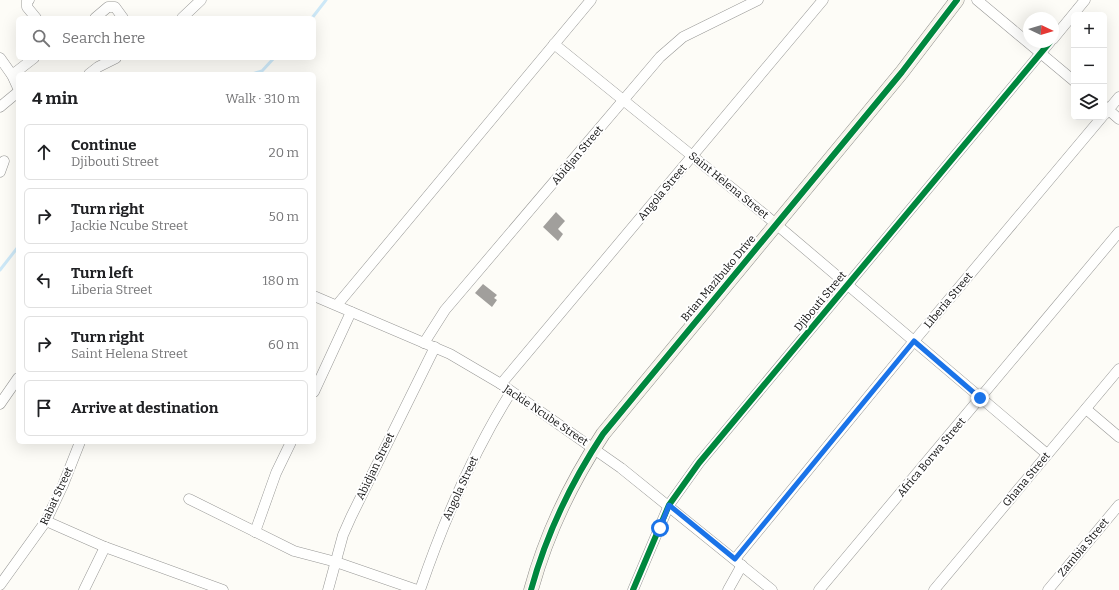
<!DOCTYPE html>
<html lang="en">
<head>
<meta charset="utf-8">
<style>
  :root { --surface:#fff; --page:#f6f6f6; --text:#202124; --muted:#757577; --line:#e0e0e0 }
  body { margin:0; font-family:Bitter,serif; background:var(--page); color:var(--text) }
  .controls { position:absolute; right:12px; top:12px; display:grid; overflow:hidden; border-radius:6px; box-shadow:0 4px 16px #0002 }
  .controls button { width:36px; height:36px; display:grid; place-items:center; padding:0; border:0; border-bottom:1px solid var(--line); background:var(--surface); color:var(--text); font:20px sans-serif }
  .compass { position:absolute; left:1023px; top:12px; width:36px; height:36px; border-radius:50%; background:var(--surface); box-shadow:0 4px 16px #0002; rotate:94deg }
  .stop { position:absolute; width:12px; height:12px; margin:-9px; border:3px solid #1a73e8; border-radius:50%; background:#fff }
  .stop.end { background:#1a73e8; border-color:#fff; box-shadow:0 1px 4px #0008 }
  .list { margin:0; padding:0; list-style:none }
  h2 { display:flex; justify-content:space-between; align-items:center; height:52px; margin:0; padding:0 16px; font-size:17px }
  h2 small { font-size:13px; font-weight:400; color:var(--muted) }
  .list li { display:grid; grid-template-columns:26px 1fr auto; gap:12px; align-items:center; box-sizing:border-box; height:56px; margin:0 8px 8px; padding:0 8px; border:1px solid var(--line); border-radius:6px }
  .list b { display:block; font-size:15px; white-space:nowrap }
  .list p { margin:0; font-size:13px; white-space:nowrap; color:var(--muted) }
  .list em { font-size:13px; font-style:normal; color:var(--muted) }
  .icon { flex:none; width:22px; height:22px; fill:none; stroke:currentColor; stroke-width:2; stroke-linecap:round; stroke-linejoin:round }
  .map { position:relative; flex:none; width:1119px; height:590px; overflow:hidden }
  .search { position:absolute; background:var(--surface); box-shadow:0 4px 16px #0002; left:16px; top:16px; width:300px; height:44px; display:flex; align-items:center; gap:10px; box-sizing:border-box; padding:0 14px; border-radius:6px; color:var(--muted); font-size:15px }
  .panel { position:absolute; background:var(--surface); box-shadow:0 4px 16px #0002; left:16px; top:72px; width:300px; height:372px; border-radius:6px }
  .map>svg:first-child { display:block }
  .lines { fill:none; stroke-linecap:round; stroke-linejoin:round }
  .stream { stroke:#cde8f7; stroke-width:3 }
  .building { fill:#a19f9c }
  .street-casing { stroke:#979795; stroke-width:11 }
  .secondary-casing { stroke:#8e8d8b; stroke-width:15 }
  .street { stroke:#fffffe; stroke-width:10 }
  .secondary { stroke:#f6f4eb; stroke-width:14 }
  .cycleway-casing { stroke:#fff; stroke-width:8 }
  .cycleway { stroke:#00873e; stroke-width:6 }
  .route { stroke:#1a73e8; stroke-width:5 }
  .labels { text-anchor:middle; stroke-width:4; stroke-linejoin:round; paint-order:stroke }
  .street-label { font-size:11px; fill:#111; stroke:#fff }
</style>
</head>
<body>
<div class="map">
<svg width="1119" height="590" viewBox="0 0 1119 590">
  <rect width="100%" height="100%" fill="#fdfcf7"/>
  <g class="lines">
    <g class="stream">
      <path d="M 312,18 L 326,0"/>
      <path d="M 252,74 L 262,71 L 274,58"/>
      <path d="M 0,270 L 18,247"/>
    </g>
  </g>
  <g class="building">
    <path d="M 556,212 L 565,221 L 558,229 L 563,234 L 558,241 L 543,227 Z"/>
    <path d="M 483,284 L 497,295 L 494,298 L 497,300 L 492,307 L 475,293 Z"/>
  </g>
  <g class="lines">
    <defs>
      <g id="street">
        <path d="M 29,0 L 27,1 L 27,7 L 36,18"/>
        <path d="M 977,0 L 1074,81"/>
        <path d="M 95,18 L 108,7 L 115,7 L 123,18"/>
        <path d="M 182,18 L 201,0"/>
        <path d="M 1053,39 L 1085,0"/>
        <path d="M 554,44 L 764,214 L 1047,454"/>
        <path d="M 0,58 L 12,75 L 18,88"/>
        <path d="M 89,74 L 98,67 L 116,58"/>
        <path d="M 12,75 L 34,58"/>
        <path d="M 1104,106 L 1119,119"/>
        <path d="M 0,107 L 18,92"/>
        <path d="M 1104,115 L 1119,97"/>
        <path d="M 0,172 L 4,161"/>
        <path d="M 314,296 L 450,354 L 501,384 L 621,468 L 772,590"/>
        <path d="M 337,305 L 591,0"/>
        <path d="M 424,343 L 445,310 L 660,57 L 683,37 L 758,0"/>
        <path d="M 501,384 L 823,0"/>
        <path d="M 314,392 L 351,312"/>
        <path d="M 0,404 L 18,378"/>
        <path d="M 1086,409 L 1119,437"/>
        <path d="M 189,499 L 294,551 L 336,562 L 417,590"/>
        <path d="M 46,521 L 105,547 L 223,590"/>
        <path d="M 255,532 L 276,473 L 291,442"/>
        <path d="M 735,559 L 914,341 L 1102,117"/>
        <path d="M 0,585 L 46,521 L 63,485 L 80,442"/>
        <path d="M 84,590 L 105,547"/>
        <path d="M 328,590 L 343,535 L 351,517 L 435,347"/>
        <path d="M 420,590 C 444,520 472,454 511,392"/>
        <path d="M 633,590 L 669,505 L 699,463 L 1050,42"/>
        <path d="M 728,590 L 742,565"/>
        <path d="M 819,590 L 1119,232"/>
        <path d="M 934,590 L 1119,369"/>
        <path d="M 1048,590 L 1119,505"/>
      </g>
      <path id="secondary" d="M 531,590 C 546,535 572,481 603,434 L 902,72 L 957,0"/>
    </defs>
    <use href="#street" class="street-casing"/>
    <use href="#secondary" class="secondary-casing"/>
    <use href="#street" class="street"/>
    <use href="#secondary" class="secondary"/>
    <defs>
      <g id="cycleway">
        <path d="M 531,590 C 546,535 572,481 603,434 L 902,72 L 957,0"/>
        <path d="M 633,590 L 669,505 L 699,463 L 1050,42"/>
      </g>
    </defs>
    <use href="#cycleway" class="cycleway-casing"/>
    <use href="#cycleway" class="cycleway"/>
  </g>
  <g class="lines">
    <path class="route" d="M 660,528 L 669,505 L 735,559 L 914,341 L 980,398"/>
  </g>
  <g class="labels">
    <g class="street-label">
      <text transform="translate(577 155) rotate(-50)" y="4">Abidjan Street</text>
      <text transform="translate(729 185) rotate(39)" y="4">Saint Helena Street</text>
      <text transform="translate(662 192) rotate(-50)" y="4">Angola Street</text>
      <text transform="translate(718 278) rotate(-50)" y="4">Brian Mazibuko Drive</text>
      <text transform="translate(948 300) rotate(-50)" y="4">Liberia Street</text>
      <text transform="translate(820 301) rotate(-50)" y="4">Djibouti Street</text>
      <text transform="translate(546 415) rotate(34)" y="4">Jackie Ncube Street</text>
      <text transform="translate(931 457) rotate(-50)" y="4">Africa Borwa Street</text>
      <text transform="translate(375 466) rotate(-64)" y="4">Abidjan Street</text>
      <text transform="translate(1026 479) rotate(-50)" y="4">Ghana Street</text>
      <text transform="translate(460 488) rotate(-65)" y="4">Angola Street</text>
      <text transform="translate(56 496) rotate(-65)" y="4">Rabat Street</text>
      <text transform="translate(1083 547) rotate(-50)" y="4">Zambia Street</text>
    </g>
  </g>
</svg>
<div class="controls">
<button>+</button>
<button>−</button>
<button><svg class="icon" aria-label="layers" viewBox="0 0 24 24"><path d="M12 4l9 5-9 5-9-5zM3 14l9 5 9-5"/></svg></button>
</div>
<svg class="compass" viewBox="-18 -18 36 36"><path d="M0-13l5 13h-10z" fill="#e53935"/><path d="M0 13l5-13h-10z" fill="#757577"/></svg>
<div class="stop" style="left:660px;top:528px"></div>
<div class="stop end" style="left:980px;top:398px"></div>
<div class="search"><svg class="icon" aria-label="search" viewBox="0 0 24 24"><circle cx="10" cy="10" r="6"/><path d="M15 15l6 6"/></svg>Search here</div>
<section class="panel">
<h2>4 min<small>Walk · 310 m</small></h2>
<ul class="list">
<li><svg class="icon" aria-label="ahead" viewBox="0 0 24 24"><path d="M12 20V5M6 11l6-6 6 6"/></svg><div><b>Continue</b><p>Djibouti Street</p></div><em>20 m</em></li>
<li><svg class="icon" aria-label="right" viewBox="0 0 24 24"><path d="M7 20v-9h11M14 6l5 5-5 5"/></svg><div><b>Turn right</b><p>Jackie Ncube Street</p></div><em>50 m</em></li>
<li><svg class="icon" aria-label="left" viewBox="0 0 24 24"><path d="M17 20v-9H6M10 6l-5 5 5 5"/></svg><div><b>Turn left</b><p>Liberia Street</p></div><em>180 m</em></li>
<li><svg class="icon" aria-label="right" viewBox="0 0 24 24"><path d="M7 20v-9h11M14 6l5 5-5 5"/></svg><div><b>Turn right</b><p>Saint Helena Street</p></div><em>60 m</em></li>
<li><svg class="icon" aria-label="arrive" viewBox="0 0 24 24"><path d="M6 21V4h12l-3 4 3 4H6"/></svg><div><b>Arrive at destination</b></div></li>
</ul>
</section>
</div>
</body>
</html>
